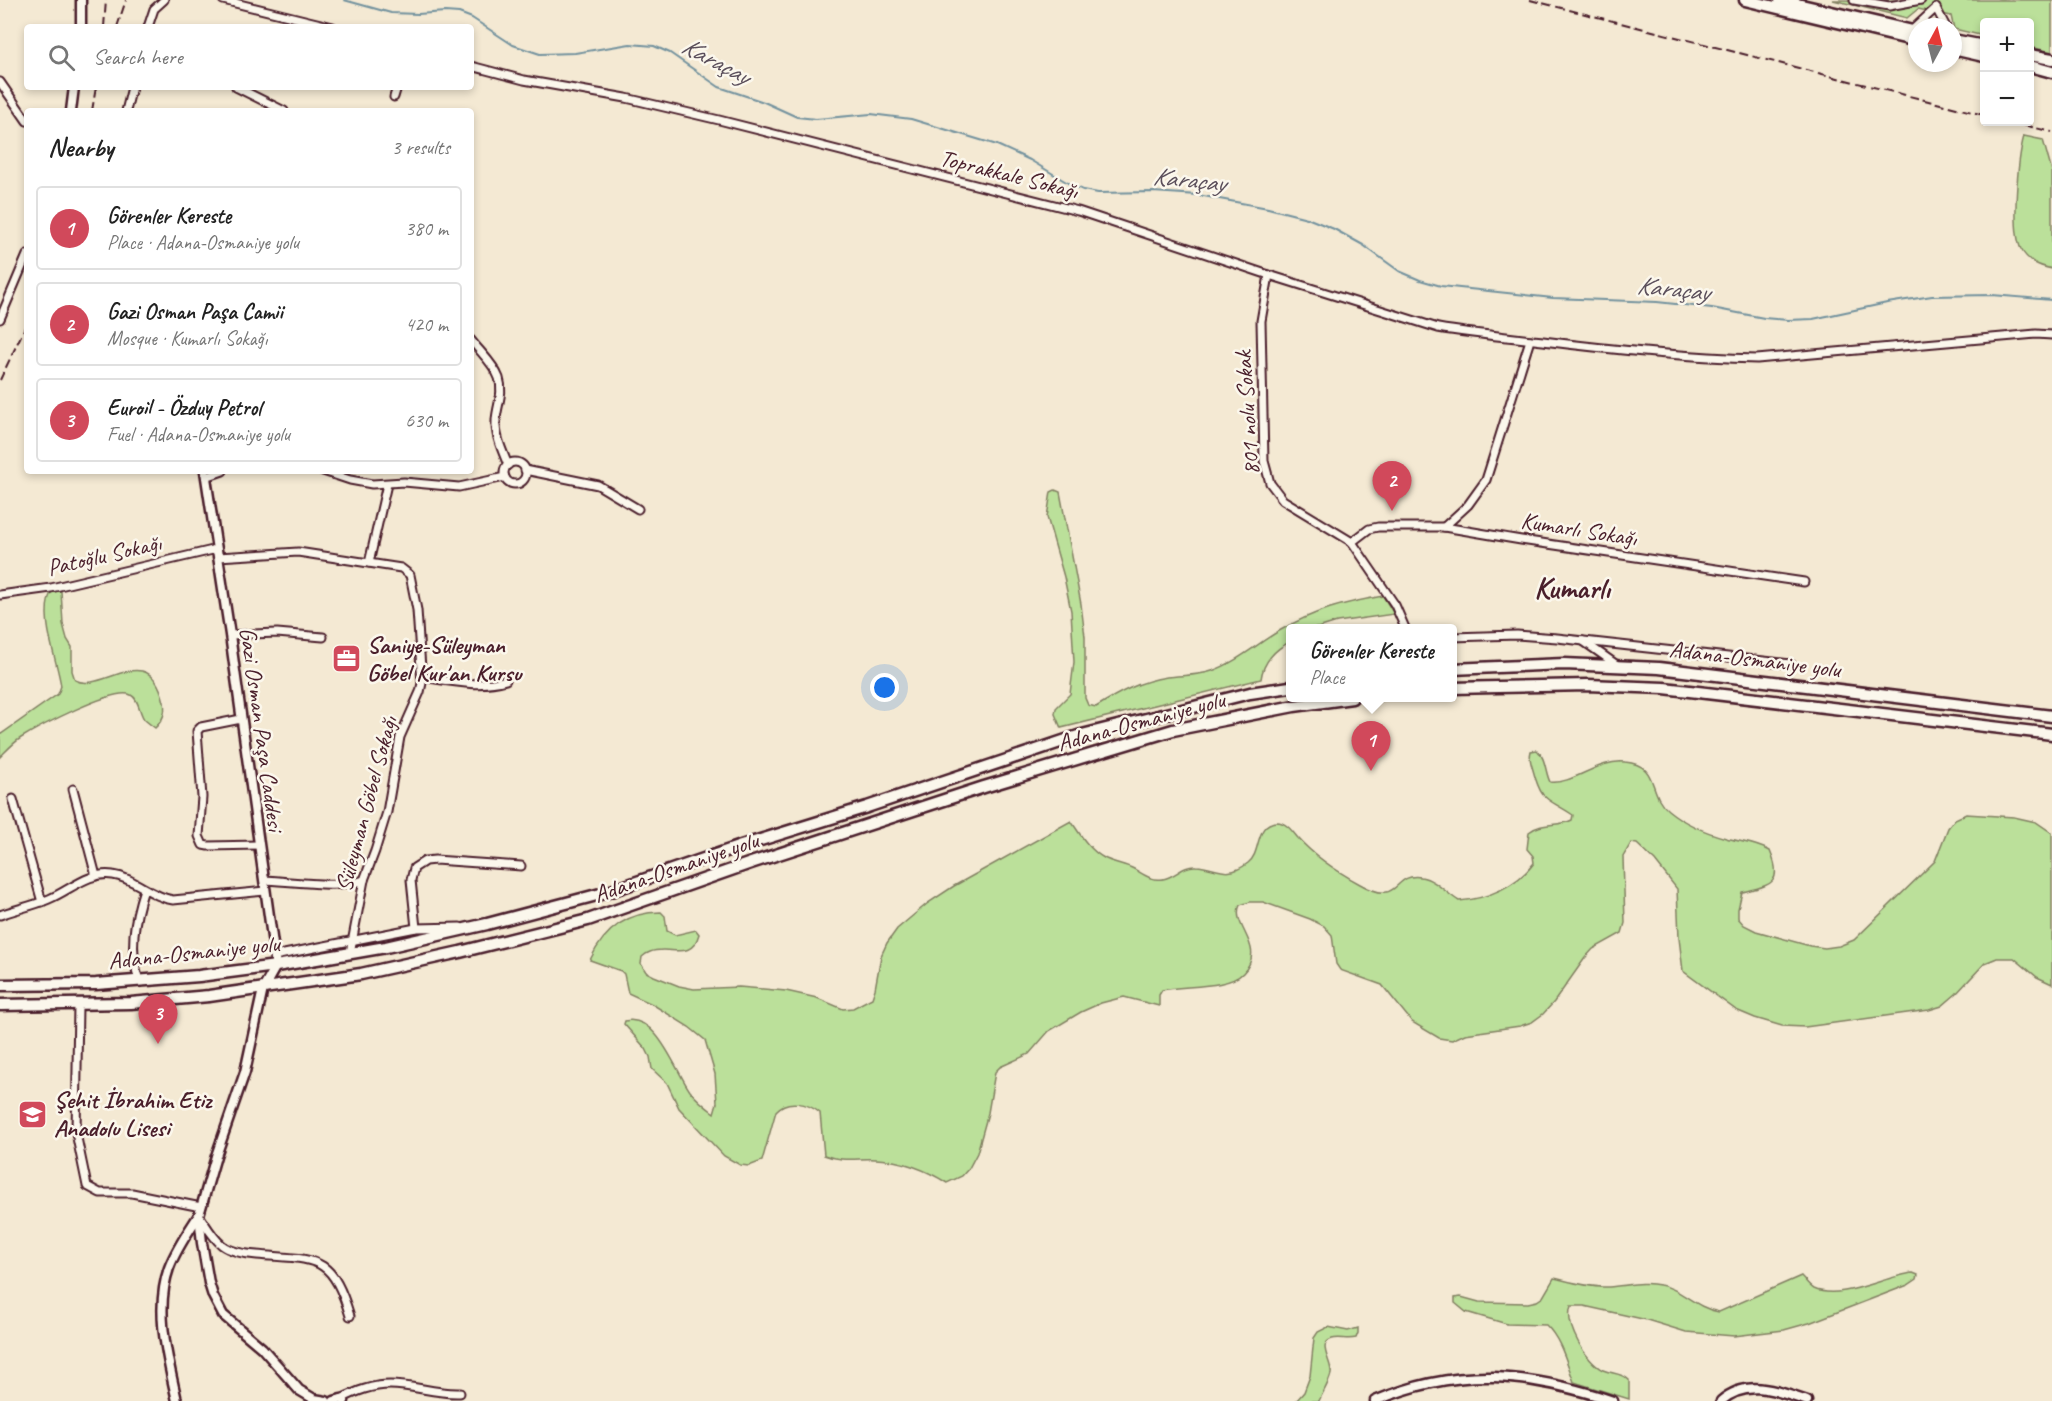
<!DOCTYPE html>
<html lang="en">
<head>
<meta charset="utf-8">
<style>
  :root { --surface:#fff; --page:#f6f6f6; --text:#222; --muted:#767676; --line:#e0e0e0; --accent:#d1495b }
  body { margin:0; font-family:Caveat,sans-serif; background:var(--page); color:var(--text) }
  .controls { position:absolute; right:18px; top:18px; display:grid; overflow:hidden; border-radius:6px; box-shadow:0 3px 9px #0003 }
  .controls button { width:54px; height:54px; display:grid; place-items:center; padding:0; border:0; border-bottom:2px solid var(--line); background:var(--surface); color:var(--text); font:30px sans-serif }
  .compass { position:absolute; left:1908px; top:18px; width:54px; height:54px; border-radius:50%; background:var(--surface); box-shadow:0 3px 9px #0003; rotate:7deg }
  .you { position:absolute; left:885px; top:688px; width:21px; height:21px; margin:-15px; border:4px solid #fff; border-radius:50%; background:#1a73e8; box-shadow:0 0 0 9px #1a73e833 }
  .badge { display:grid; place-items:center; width:39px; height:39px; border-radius:50%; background:var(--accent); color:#fff; font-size:20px; font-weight:700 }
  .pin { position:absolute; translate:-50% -50px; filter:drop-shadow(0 2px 3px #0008) }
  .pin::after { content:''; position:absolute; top:32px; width:21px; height:18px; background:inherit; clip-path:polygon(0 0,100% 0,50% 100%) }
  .popup { position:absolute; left:1286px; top:624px; width:171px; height:78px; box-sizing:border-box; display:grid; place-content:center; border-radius:6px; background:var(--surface); filter:drop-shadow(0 2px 4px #0005); font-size:20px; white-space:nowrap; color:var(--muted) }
  .popup b { font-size:22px; color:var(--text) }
  .popup::after { content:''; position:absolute; left:50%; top:100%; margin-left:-12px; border:12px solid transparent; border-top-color:var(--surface) }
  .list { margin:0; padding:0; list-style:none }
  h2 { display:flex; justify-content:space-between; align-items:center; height:78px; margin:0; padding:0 24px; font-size:26px }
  h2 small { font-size:20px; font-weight:400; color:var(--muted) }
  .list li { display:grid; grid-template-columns:39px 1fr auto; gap:18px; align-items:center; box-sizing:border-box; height:84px; margin:0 12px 12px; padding:0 12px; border:2px solid var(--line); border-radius:6px }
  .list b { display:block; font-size:22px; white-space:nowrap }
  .list p { margin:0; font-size:20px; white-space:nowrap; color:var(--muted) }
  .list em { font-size:20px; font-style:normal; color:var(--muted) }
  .icon { flex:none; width:33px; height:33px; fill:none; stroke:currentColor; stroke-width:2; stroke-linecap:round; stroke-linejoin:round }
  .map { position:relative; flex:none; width:2052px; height:1401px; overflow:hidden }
  .search { position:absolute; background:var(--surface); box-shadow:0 3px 9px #0003; left:24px; top:24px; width:450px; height:66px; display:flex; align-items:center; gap:15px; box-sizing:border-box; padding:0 21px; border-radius:6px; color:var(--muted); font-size:22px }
  .panel { position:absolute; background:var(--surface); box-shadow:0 3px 9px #0003; left:24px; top:108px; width:450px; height:366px; border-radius:6px }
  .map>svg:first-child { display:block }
  .green { fill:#bbe09a; stroke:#828062; stroke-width:1.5 }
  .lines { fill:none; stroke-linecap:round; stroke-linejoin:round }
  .stream { stroke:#73929e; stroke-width:2 }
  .minor-casing { stroke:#4a1f2b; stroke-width:11 }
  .tertiary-casing { stroke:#4a1f2b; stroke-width:13 }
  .trunk-casing { stroke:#4a1f2b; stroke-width:15 }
  .minor { stroke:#fbf7ec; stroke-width:7 }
  .tertiary { stroke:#fbf7ec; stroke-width:8 }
  .trunk { stroke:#fbf7ec; stroke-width:10 }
  .rail { stroke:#4a1f2b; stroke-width:2; stroke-dasharray:9 4.5; stroke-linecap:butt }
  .labels { text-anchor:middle; stroke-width:5; stroke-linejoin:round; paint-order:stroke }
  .street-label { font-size:24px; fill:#4a1f2b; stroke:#fbf7ec }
  .poi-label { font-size:24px; font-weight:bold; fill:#4a1f2b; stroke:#fbf7ec; text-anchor:start }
  .water-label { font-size:26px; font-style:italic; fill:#5b4f5b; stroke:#fbf7ec }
  .district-label { font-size:30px; font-weight:bold; fill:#4a1f2b; stroke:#fbf7ec }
</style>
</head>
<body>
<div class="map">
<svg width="2052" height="1401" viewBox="0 0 2052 1401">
  <rect width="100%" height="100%" fill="#f4e9d3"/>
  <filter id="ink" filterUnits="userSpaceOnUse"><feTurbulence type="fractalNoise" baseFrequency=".0167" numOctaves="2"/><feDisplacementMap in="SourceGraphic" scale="12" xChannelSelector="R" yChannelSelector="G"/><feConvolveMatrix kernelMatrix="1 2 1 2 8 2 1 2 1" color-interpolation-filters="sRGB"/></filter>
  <g filter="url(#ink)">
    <g class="green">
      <path d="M 1833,0 L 2052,0 L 2052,52 L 2030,47 L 2030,22 L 1984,22 L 1984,36 L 1954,29 L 1951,16 L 1918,9 L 1907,18 Z"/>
      <path d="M 2024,136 L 2043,140 L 2052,172 L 2052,269 C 2039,266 2028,262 2021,249 C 2011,229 2018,158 2024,136 Z"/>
      <path d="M 1055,490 L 1060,492 L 1081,604 L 1085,637 L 1085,698 L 1088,705 L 1096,707 C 1118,693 1140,681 1167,677 C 1182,675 1198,676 1212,671 C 1237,662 1257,644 1279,631 C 1315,610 1343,603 1383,596 L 1394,614 L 1337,622 L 1318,628 L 1290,628 L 1290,642 C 1275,649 1263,662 1261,679 L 1061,728 L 1055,714 L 1056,708 L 1070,694 L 1074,662 L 1071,611 L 1064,577 L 1047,517 L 1051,492 Z"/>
      <path d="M 55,591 L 61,591 L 63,624 L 67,639 L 72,647 L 72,671 L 75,680 C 102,695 149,637 164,702 C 166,713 163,720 155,728 C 151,725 147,722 144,719 C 139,712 139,699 131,695 C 115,686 37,728 21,738 C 13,743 7,750 0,757 L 0,735 L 58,694 L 61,686 C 57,659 39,617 51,592 Z"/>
      <path d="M 1537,750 C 1546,758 1545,772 1550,782 C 1573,785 1598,759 1625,762 C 1660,765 1647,793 1668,810 C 1685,824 1704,832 1726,838 C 1741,842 1756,843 1770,851 C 1784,884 1771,885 1742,892 L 1738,909 L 1738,918 L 1744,925 L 1756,931 L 1810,946 L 1825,948 L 1839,946 L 1854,940 L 1935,861 L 1948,828 L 1955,819 L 1966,814 L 2014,817 L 2036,822 L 2052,833 L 2052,984 L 2037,977 L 2014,958 L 1997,958 L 1985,963 L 1956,994 L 1942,1006 L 1929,1010 L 1805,1027 L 1782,1026 L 1755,1018 L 1736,1010 L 1683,971 L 1679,938 L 1677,889 L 1655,861 L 1637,844 L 1631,843 L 1623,857 L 1625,923 L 1622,933 L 1593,949 L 1585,958 L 1554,1002 L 1543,1014 L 1532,1022 L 1520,1026 L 1465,1034 L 1452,1040 L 1439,1038 L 1412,1022 L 1382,985 L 1340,970 L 1336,964 L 1332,935 L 1324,926 L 1310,919 L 1263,902 L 1250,902 L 1240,905 C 1230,926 1268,947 1243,973 C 1228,989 1183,985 1162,990 L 1159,995 L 1159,1006 L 1124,997 L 1101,1003 L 1081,1012 L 1049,1031 L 1029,1054 L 1000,1067 L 995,1072 L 988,1113 L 977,1153 L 969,1168 L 962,1176 L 947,1183 C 927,1170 901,1160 876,1159 C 858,1158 841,1162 824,1155 L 820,1113 C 808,1103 787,1098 776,1111 L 762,1161 L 749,1166 L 740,1165 L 724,1156 L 679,1108 L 667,1083 L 652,1069 L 650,1057 L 646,1049 L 624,1024 L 625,1021 C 657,1013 676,1072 690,1091 C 697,1100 706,1107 714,1113 L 717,1103 L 715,1074 L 705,1040 L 689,1027 L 652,1004 L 628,993 L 624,974 L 621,971 L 590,960 C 604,930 627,912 661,912 L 665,916 L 667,931 L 675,935 L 696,930 L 699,934 C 691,963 669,944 650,952 C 647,953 644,955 642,957 L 641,964 L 646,972 L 654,976 L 679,986 L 694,989 L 739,987 L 786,991 L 817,998 L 843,1009 L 853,1008 L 872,998 L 875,989 L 881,956 L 887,943 L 897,929 L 910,918 L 928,903 L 954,886 L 1071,821 C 1080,834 1089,850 1104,858 C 1113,863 1125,864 1134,869 C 1143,874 1151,881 1163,879 C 1175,877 1183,865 1196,866 C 1218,867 1226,880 1248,863 C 1262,853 1254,823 1277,822 C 1286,822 1293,832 1298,838 C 1315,857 1338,872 1360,884 C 1402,908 1391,872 1421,877 C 1435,879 1447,894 1459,901 C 1487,899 1517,886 1534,863 L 1533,856 L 1527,849 L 1529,832 C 1541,822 1558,827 1572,820 L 1573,815 C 1547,797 1542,804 1533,770 C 1531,763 1529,759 1531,751 Z"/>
      <path d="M 1913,1273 L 1918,1275 L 1917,1279 L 1908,1285 L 1809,1323 L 1784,1330 L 1734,1336 L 1686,1332 L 1647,1320 L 1584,1306 L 1571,1306 C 1564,1324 1586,1362 1603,1370 C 1612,1374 1622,1373 1629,1380 L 1629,1399 L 1574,1382 C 1567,1364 1561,1339 1546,1325 L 1507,1324 L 1466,1312 L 1455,1303 L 1455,1298 L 1461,1297 L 1479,1302 L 1528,1303 L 1537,1301 L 1543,1297 L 1554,1278 C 1571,1282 1591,1288 1609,1287 C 1626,1286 1643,1281 1660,1285 C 1680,1288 1695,1308 1719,1312 L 1801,1276 C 1805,1280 1809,1286 1814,1289 C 1841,1301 1885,1276 1913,1273 Z"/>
      <path d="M 1328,1327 L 1348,1331 L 1358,1328 L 1358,1333 L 1356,1338 C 1348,1340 1339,1337 1332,1339 C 1316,1344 1333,1363 1331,1374 C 1329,1383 1323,1392 1319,1401 L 1296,1401 L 1304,1392 L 1310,1376 L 1314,1338 L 1318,1332 Z"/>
    </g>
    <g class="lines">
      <path class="stream" d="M 344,0 L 391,13 L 418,14 L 445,12 L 459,13 L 472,18 L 513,45 L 540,54 L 575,53 L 630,44 L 654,46 L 670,53 L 719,87 L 764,102 L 797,117 L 816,119 L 871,114 L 911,119 L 997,145 L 1030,160 L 1068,183 L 1083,190 L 1098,193 L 1153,192 L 1198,195 L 1268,208 L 1307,218 L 1334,229 L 1363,245 L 1399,271 L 1420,280 L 1441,286 L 1553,298 L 1657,302 L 1712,308 L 1764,318 L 1788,320 L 1813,319 L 1887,303 L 1932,296 L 1992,295 L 2052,300"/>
      <defs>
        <g id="minor">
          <path d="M 223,0 L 333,27"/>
          <path d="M 1854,0 L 1889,6 L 1921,0"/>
          <path d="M 148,27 L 154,9 L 164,0"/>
          <path d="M 1911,31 L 1936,8 L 1946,27"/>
          <path d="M 471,66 L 524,80 L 626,98 L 719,120 L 1078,211 L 1269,275 L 1438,328 C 1473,334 1508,337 1543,341 C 1614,350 1685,357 1757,359 L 2036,334 L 2052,335"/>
          <path d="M 0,82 L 27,121"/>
          <path d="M 236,87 L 284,111"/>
          <path d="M 394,97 L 397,87"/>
          <path d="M 126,111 L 132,87"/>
          <path d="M 1269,275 L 1261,321 L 1264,461 L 1270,483 L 1283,500 L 1352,542 L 1395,605 L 1405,628"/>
          <path d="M 0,319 L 27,255"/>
          <path d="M 471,340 C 480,352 494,364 499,378 C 504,393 497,405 496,420 C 495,436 502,450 508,465"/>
          <circle cx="515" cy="473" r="11"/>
          <path d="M 525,470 L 598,485 L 638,509"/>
          <path d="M 323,471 L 350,480 L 372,484 L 404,482 L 459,487 L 505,477"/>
          <path d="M 206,477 L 223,471"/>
          <path d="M 1444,527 L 1468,505 L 1486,480 L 1530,340"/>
          <path d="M 1352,542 L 1369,529 L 1378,527 L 1444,527 L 1521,540 L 1804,582"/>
          <path d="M 218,557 L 298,552 L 388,566 L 401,568 L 410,575 L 417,610 L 422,683 L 420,692 L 400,737 L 387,812 L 375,851 L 364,880 L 350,953"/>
          <path d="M 369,563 L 387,484"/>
          <path d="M 0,595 L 51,588 L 217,549"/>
          <path d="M 230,635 L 277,633 L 323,637"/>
          <path d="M 1452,637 L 1517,635 L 1557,638 L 1791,664"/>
          <path d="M 1583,641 L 1617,665"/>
          <path d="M 422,677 C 449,681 479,688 506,680"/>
          <path d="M 241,719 L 201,727 L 197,731 L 202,797 L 199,836 L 203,845 L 208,846 L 259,845"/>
          <path d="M 73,789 L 96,876"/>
          <path d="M 13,799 L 42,902"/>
          <path d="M 264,880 C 289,881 342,889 364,880"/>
          <path d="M 0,915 C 16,909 33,906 49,899 C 69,891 89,871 113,875 C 135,878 151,897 173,900 L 265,891"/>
          <path d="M 416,928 L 411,880 L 414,868 L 425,861 L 435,860 L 521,866"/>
          <path d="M 274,956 L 416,928 L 460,927"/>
          <path d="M 139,981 C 129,949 134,920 144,889"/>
          <path d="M 78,1005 L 76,1133 L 87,1186 L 100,1193 L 132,1193 L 201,1207"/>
          <path d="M 199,1215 C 206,1225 212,1237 222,1245 C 231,1252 245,1254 257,1255 C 316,1260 331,1253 350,1316"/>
          <path d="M 341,1399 C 357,1391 372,1385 390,1385 C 414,1385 435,1394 460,1393"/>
        </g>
        <g id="tertiary">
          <path d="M 81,27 L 81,0"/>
          <path d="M 71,111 L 74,87"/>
          <path d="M 205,471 L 230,635 L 276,966 L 263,989 L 245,1072 L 216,1156 L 199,1215 L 202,1243 L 209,1283 L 213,1296 L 223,1315 L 262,1348 L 299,1390 L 314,1399 L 326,1401"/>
          <path d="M 177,1401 C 168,1359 154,1310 169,1268 C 176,1249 188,1232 199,1215"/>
          <path d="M 334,1401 L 341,1399 L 344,1401"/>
          <path d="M 1375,1401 C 1459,1365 1529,1373 1613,1401"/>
          <path d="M 1721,1401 C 1747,1378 1778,1391 1807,1401"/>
        </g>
        <g id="trunk">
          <path d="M 1745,0 L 1917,41"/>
          <path d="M 1780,0 L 1917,32"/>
          <path d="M 1953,40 L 1984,46"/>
          <path d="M 1953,49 L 1984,56"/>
          <path d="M 2030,55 L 2052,59"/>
          <path d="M 2030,66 L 2052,72"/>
          <path d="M 1452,669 L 1564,664 L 1659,668 L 2052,716"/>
          <path d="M 1452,688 L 1588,685 L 1664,688 L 2052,734"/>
          <path d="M 0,985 L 96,984 L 199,976 L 276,966 L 386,947 L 487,924 L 608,892 L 741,846 L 867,807 L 1078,736 L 1250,693 L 1290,687"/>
          <path d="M 0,1005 L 131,1003 L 209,996 L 361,974 L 460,952 L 588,920 L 751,863 L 984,787 L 1173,730 L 1294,706 L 1352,698"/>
        </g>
      </defs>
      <use href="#minor" class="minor-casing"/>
      <use href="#tertiary" class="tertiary-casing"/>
      <use href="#trunk" class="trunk-casing"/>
      <use href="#minor" class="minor"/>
      <use href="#tertiary" class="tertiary"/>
      <use href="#trunk" class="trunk"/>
      <g class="rail">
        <path d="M 1530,0 L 1984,115"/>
        <path d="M 104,27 L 106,0"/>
        <path d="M 117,27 L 126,0"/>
        <path d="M 92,111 L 96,87"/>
        <path d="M 2011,122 L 2052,132"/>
        <path d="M 0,380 L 27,323"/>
      </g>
    </g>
  </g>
  <defs>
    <symbol id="office-square" viewBox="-11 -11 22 22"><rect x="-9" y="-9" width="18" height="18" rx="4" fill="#d1495b" stroke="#fbf7ec"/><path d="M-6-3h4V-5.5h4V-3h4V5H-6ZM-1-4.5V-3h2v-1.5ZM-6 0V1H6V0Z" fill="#fff"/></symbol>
    <symbol id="school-square" viewBox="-11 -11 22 22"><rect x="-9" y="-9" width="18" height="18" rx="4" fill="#d1495b" stroke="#fbf7ec"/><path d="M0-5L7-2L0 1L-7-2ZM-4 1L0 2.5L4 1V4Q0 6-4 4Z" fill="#fff"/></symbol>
  </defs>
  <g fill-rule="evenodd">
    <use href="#office-square" x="330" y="642" width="33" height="33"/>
    <use href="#school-square" x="16" y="1098" width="33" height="33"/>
  </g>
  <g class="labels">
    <g class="street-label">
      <text transform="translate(1009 174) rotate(14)" y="8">Toprakkale Sokağı</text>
      <text transform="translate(1247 413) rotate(-94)" y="8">801 nolu Sokak</text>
      <text transform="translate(1579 529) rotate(9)" y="8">Kumarlı Sokağı</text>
      <text transform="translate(104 555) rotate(-13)" y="8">Patoğlu Sokağı</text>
      <text transform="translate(1755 659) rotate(7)" y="8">Adana-Osmaniye yolu</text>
      <text transform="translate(1141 721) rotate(-15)" y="8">Adana-Osmaniye yolu</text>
      <text transform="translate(262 729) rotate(82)" y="8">Gazi Osman Paşa Caddesi</text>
      <text transform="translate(366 804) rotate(-75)" y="8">Süleyman Göbel Sokağı</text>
      <text transform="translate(676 867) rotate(-19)" y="8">Adana-Osmaniye yolu</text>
      <text transform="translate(194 952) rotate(-6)" y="8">Adana-Osmaniye yolu</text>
    </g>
    <g class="poi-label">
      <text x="367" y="653">Saniye-Süleyman<tspan x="367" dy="28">Göbel Kur'an Kursu</tspan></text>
      <text x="54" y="1108">Şehit İbrahim Etiz<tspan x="54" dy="28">Anadolu Lisesi</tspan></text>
    </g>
    <g class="water-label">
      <text transform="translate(716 60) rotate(28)" y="9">Karaçay</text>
      <text transform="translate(1189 179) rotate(6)" y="9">Karaçay</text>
      <text transform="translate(1673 288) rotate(6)" y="9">Karaçay</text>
    </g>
    <g class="district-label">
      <text x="1572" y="598">Kumarlı</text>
    </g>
  </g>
</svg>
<div class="controls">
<button>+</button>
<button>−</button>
</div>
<svg class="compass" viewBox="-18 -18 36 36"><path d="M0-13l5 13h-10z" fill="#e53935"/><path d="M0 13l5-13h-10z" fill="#767676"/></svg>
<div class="you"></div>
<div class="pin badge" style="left:1371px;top:771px">1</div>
<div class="popup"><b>Görenler Kereste</b>Place</div>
<div class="pin badge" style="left:1392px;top:511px">2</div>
<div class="pin badge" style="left:158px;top:1044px">3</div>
<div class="search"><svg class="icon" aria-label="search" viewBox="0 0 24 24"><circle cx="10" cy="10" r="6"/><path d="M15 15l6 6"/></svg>Search here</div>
<section class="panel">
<h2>Nearby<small>3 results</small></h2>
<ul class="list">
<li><span class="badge">1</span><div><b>Görenler Kereste</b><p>Place · Adana-Osmaniye yolu</p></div><em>380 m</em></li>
<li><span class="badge">2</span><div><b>Gazi Osman Paşa Camii</b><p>Mosque · Kumarlı Sokağı</p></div><em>420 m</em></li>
<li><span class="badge">3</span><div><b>Euroil - Özduy Petrol</b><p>Fuel · Adana-Osmaniye yolu</p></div><em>630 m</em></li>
</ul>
</section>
</div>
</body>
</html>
